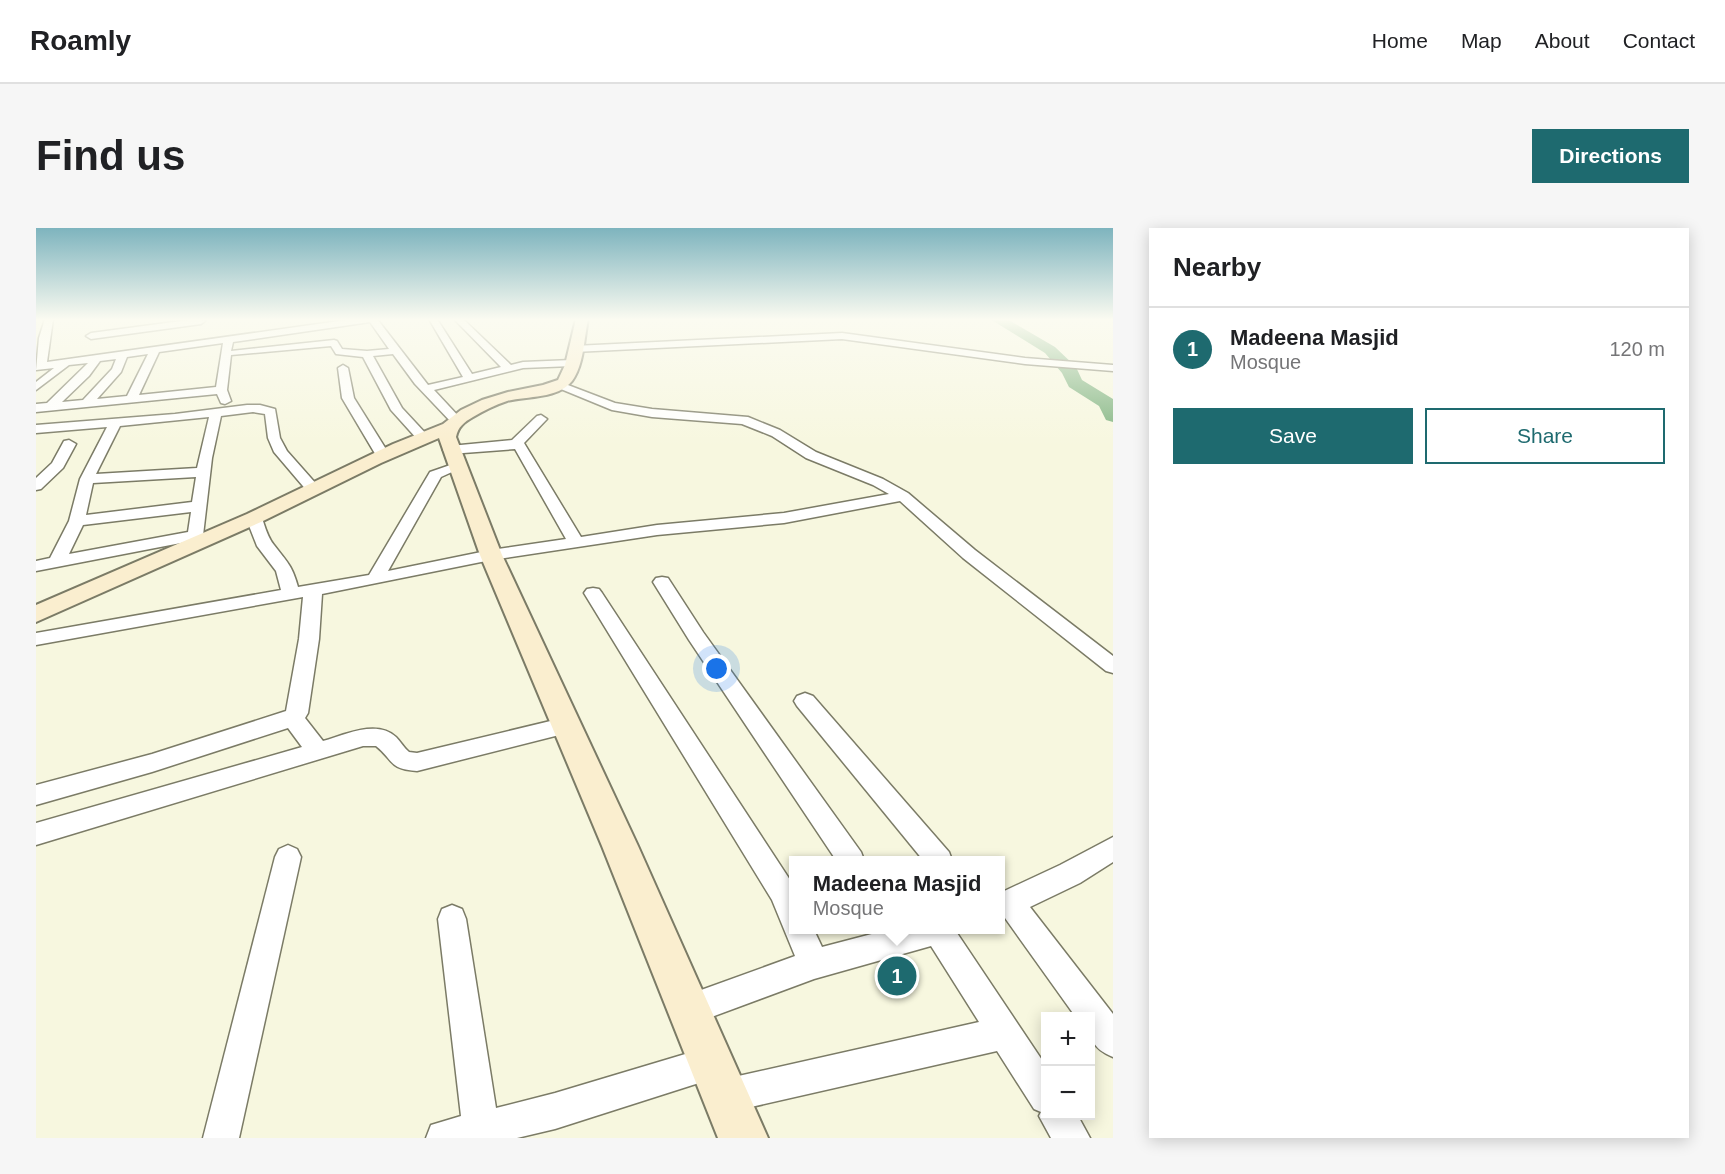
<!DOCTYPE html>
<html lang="en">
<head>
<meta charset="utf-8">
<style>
  :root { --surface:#fff; --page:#f6f6f6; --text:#202124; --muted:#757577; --line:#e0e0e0; --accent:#1e6a6f }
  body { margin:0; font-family:Arial,sans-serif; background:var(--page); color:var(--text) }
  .controls { position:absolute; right:18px; bottom:18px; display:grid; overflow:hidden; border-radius:0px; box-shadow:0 3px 15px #0003 }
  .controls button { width:54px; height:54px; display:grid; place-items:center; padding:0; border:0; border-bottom:2px solid var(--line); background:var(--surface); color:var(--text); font:30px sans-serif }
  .you { position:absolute; left:681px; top:441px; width:21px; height:21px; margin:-15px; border:4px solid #fff; border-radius:50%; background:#1a73e8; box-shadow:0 0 0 9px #1a73e833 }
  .badge { display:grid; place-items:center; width:39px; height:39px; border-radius:50%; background:var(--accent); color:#fff; font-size:20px; font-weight:700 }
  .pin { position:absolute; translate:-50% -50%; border:3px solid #fff; box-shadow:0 2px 6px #0006 }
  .popup { position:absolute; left:753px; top:628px; width:216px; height:78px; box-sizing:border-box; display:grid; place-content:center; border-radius:0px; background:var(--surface); filter:drop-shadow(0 2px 4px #0005); font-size:20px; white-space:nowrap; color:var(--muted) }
  .popup b { font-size:22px; color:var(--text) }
  .popup::after { content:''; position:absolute; left:50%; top:100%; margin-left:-12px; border:12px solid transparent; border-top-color:var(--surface) }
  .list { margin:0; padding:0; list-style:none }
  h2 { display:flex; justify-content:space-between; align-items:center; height:78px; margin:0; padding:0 24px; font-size:26px }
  h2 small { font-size:20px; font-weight:400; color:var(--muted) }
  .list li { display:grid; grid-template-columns:39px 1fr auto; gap:18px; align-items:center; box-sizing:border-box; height:84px; padding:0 24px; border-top:2px solid var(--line) }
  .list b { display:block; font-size:22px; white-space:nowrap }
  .list p { margin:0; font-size:20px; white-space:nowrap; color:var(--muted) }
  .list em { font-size:20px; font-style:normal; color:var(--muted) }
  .actions { display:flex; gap:12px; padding:18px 24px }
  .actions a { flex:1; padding:14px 0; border:2px solid var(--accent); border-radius:0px; text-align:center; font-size:21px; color:var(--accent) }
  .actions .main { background:var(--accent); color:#fff }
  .map { position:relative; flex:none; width:1077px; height:910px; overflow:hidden; border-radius:0px }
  header { display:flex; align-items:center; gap:36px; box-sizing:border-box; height:84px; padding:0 30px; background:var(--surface); border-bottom:2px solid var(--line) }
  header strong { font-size:28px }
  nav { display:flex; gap:33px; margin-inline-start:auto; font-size:21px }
  .intro { display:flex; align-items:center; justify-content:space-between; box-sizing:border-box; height:144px; padding:0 36px }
  h1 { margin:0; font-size:42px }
  .button { padding:15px 27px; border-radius:0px; background:var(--accent); color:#fff; font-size:21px; font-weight:700 }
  main { display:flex; gap:36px; padding:0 36px }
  aside { flex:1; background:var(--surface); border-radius:0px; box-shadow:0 3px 15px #0003 }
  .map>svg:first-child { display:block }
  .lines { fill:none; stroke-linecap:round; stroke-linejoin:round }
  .river { fill:#80b380; fill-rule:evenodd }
  .street-casing { stroke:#7b7b66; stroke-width:3 }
  .secondary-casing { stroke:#7b7b66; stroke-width:4 }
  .street { fill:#fff; fill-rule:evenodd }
  .secondary { fill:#faeecf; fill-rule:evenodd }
</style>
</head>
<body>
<header>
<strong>Roamly</strong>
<nav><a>Home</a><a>Map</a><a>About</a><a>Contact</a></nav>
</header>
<div class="intro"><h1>Find us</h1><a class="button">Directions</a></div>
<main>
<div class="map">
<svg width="1077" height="910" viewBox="0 0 1077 910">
  <rect width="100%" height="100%" fill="#f7f7df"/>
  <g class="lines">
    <path class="river" d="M 954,91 L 971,91 L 1019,119 L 1040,139 L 1046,152 L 1077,171 L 1077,194 L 1070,192 L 1063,178 L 1033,159 L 1026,145 L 1009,125 Z"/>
    <defs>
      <g id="street">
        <path d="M 9,91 L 17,91 L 11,134 L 317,91 L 341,91 L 392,157 L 427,149 L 393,91 L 401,91 L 436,146 L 465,139 L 418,91 L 427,91 L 475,137 L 487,134 L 536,132 L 541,135 L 536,138 L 487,140 L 398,162 L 426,192 L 420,196 L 416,195 L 379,156 L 357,126 L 337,128 L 366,180 L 393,209 L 387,213 L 382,212 L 355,182 L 327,129 L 300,126 L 295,118 L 195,127 L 191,162 L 195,173 L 189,176 L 185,175 L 181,166 L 0,184 L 0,176 L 11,175 L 52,135 L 33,137 L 0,162 L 0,154 L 18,140 L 0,142 L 3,110 ZM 334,94 L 353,121 L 331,123 L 306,121 L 301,113 L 298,112 L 195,123 L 197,114 ZM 187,115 L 180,159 L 103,167 L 123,124 ZM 112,126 L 91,168 L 61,171 L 85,144 L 91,129 ZM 80,131 L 76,141 L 47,172 L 26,174 L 53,148 L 64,133 Z"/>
        <path d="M 160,91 L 169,93 L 165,96 L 55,111 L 50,108 L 55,105 Z"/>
        <path d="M 806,105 L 989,130 L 1077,137 L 1077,143 L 989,136 L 806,111 L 538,124 L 533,121 L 538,118 Z"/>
        <path d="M 307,137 L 312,140 L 318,170 L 353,226 L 351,229 L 341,229 L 306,170 L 302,140 Z"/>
        <path d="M 524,154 L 579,175 L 616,181 L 712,189 L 744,202 L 780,224 L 847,251 L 872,265 L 939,322 L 1077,428 L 1077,445 L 1070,443 L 927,330 L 864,273 L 748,295 L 621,307 L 455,332 L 286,366 L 283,411 L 272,485 L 269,490 L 287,513 C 308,507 341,491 360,509 C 365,514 368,520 373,524 L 381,525 L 531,489 L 539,491 L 542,497 L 539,503 L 381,543 C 352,541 358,532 340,518 L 327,518 L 0,617 L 0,595 L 266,519 L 252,500 L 116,544 L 0,577 L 0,557 L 116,526 L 250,483 L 263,411 L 267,369 L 0,417 L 0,405 L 245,362 L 240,343 L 221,318 L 210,290 L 213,287 L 223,287 L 226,290 C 229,299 232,310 238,317 C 251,334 256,337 262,359 L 333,347 L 394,244 L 420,235 L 427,239 L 405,249 L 352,343 L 455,322 L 530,311 L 479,221 L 414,226 L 407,222 L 414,218 L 476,212 L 501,188 L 505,187 L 511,191 L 488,215 L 545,309 L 621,297 L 748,285 L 853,266 L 837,257 L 770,230 L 736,208 L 706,196 L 616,189 L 576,182 L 520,159 L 518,157 Z"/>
        <path d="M 211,177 L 224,177 L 239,181 L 244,210 L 251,223 L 282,258 L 284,261 L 282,264 L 272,264 L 238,224 L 232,210 L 229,186 L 217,184 L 185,188 L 176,230 L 166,316 L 164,319 L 152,319 L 150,314 L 0,343 L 0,333 L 14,330 L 33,293 L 44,251 L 71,199 L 0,205 L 0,197 L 139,186 ZM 173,189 L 161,240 L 60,246 L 84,198 ZM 160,249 L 156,274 L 50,287 L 57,255 ZM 155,284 L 152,304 L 33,326 L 47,297 Z"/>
        <path d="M 33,212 L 40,216 L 27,240 L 5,261 L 0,262 L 0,250 L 16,235 L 28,213 Z"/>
        <path d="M 626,349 L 632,350 L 667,404 L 825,624 L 828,632 L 800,632 L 653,412 L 617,354 L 620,350 Z"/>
        <path d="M 557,360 L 563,361 L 566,365 L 756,655 L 758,702 L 778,702 L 786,719 L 851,702 L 919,702 L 1010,838 L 1010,888 L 1042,888 L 1054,910 L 1015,910 L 1003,888 L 1005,884 L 998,881 L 961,823 L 689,885 L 677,880 L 672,868 L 677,856 L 689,851 L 943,794 L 895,718 L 778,751 L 654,797 L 643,792 L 638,781 L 643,770 L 759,728 L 736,672 L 548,365 L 551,361 Z"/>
        <path d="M 769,465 L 777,468 L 913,624 L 916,632 L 887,632 L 761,478 L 758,473 L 761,468 Z"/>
        <path d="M 1077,609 L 1077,634 L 1044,655 L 994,679 L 1077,786 L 1077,829 C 1055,820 1054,810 1054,788 L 1039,788 L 969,690 L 964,692 L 964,665 L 1024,637 Z"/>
        <path d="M 252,617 L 261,621 L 265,629 L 203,910 L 167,910 L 239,629 L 243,621 Z"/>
        <path d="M 416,677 L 426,681 L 430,691 L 460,880 L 519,865 L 676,818 L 688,823 L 693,835 L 688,847 L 519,901 L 481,910 L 390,910 L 395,897 L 425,888 L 402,691 L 406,681 Z"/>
      </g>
      <path id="secondary" d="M 540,91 L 552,91 C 548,110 548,137 536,153 C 522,171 490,168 471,173 C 459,177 447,183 437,189 C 428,194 422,199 420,209 L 466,327 L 602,618 L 732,910 L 682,910 L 566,618 L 444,327 L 403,210 L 345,235 L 225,294 L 0,394 L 0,377 L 211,286 L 357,216 L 407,196 L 425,182 L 446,172 L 472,164 L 507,157 L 522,152 L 529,137 Z"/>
    </defs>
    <use href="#street" class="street-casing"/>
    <use href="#secondary" class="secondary-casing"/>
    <use href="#street" class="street"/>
    <use href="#secondary" class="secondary"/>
  </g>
  <linearGradient id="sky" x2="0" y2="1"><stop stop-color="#7eb4be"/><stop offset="0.42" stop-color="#fbfbf1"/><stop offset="1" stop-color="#fbfbf1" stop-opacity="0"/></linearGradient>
  <rect width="1077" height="218" fill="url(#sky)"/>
</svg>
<div class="controls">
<button>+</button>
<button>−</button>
</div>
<div class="you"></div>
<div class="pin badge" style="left:861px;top:748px">1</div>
<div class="popup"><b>Madeena Masjid</b>Mosque</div>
</div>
<aside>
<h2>Nearby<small></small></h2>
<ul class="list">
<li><span class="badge">1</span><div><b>Madeena Masjid</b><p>Mosque</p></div><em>120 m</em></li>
</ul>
<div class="actions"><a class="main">Save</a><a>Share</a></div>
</aside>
</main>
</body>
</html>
